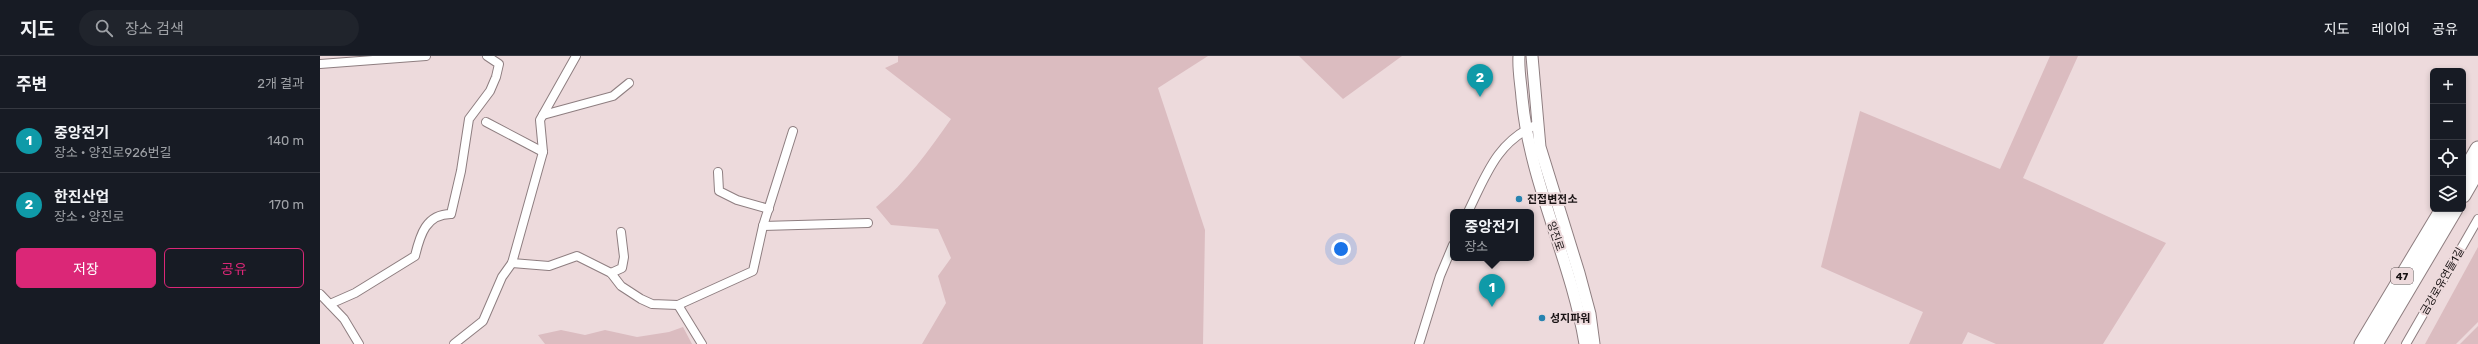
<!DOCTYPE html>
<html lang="ko">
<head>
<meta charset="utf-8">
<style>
  :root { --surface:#171b24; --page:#20242c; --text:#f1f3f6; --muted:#9ea1a6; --line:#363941; --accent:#db2777 }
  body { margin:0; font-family:Rubik,"Noto Sans KR",sans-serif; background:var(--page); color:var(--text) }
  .controls { position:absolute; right:12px; top:12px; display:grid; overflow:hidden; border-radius:6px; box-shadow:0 2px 6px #0003 }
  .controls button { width:36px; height:36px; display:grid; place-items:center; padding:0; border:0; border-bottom:1px solid var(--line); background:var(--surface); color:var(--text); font:20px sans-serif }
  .you { position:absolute; left:1021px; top:193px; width:14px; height:14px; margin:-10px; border:3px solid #fff; border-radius:50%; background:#1a73e8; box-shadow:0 0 0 6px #1a73e833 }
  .badge { display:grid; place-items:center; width:26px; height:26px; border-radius:50%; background:var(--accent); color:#fff; font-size:13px; font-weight:700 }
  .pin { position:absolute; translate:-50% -33px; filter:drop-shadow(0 1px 2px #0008) }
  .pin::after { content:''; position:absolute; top:21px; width:14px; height:12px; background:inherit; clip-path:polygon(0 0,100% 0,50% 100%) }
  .popup { position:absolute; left:1130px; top:153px; width:84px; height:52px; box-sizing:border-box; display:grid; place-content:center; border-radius:6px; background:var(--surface); filter:drop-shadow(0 1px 3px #0005); font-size:13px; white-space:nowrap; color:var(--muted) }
  .popup b { font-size:15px; color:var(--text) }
  .popup::after { content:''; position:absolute; left:50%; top:100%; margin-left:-8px; border:8px solid transparent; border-top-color:var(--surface) }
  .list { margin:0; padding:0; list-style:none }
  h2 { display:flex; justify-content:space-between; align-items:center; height:52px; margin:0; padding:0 16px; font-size:17px }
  h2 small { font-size:13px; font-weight:400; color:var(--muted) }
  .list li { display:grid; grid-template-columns:26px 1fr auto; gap:12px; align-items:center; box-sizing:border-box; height:64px; padding:0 16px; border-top:1px solid var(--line) }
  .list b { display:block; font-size:15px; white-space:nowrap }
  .list p { margin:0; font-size:13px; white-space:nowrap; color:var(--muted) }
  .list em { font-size:13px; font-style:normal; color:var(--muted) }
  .actions { display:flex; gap:8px; padding:12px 16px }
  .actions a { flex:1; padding:9px 0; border:1px solid var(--accent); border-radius:6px; text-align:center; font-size:14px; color:var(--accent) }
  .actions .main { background:var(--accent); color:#fff }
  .icon { flex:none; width:22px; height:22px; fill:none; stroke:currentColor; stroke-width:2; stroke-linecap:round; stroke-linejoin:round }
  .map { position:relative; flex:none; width:2158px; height:288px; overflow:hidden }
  header { display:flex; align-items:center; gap:24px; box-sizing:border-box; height:56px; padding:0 20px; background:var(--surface); border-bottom:1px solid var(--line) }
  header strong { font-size:19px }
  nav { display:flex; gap:22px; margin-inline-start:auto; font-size:14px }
  .search { width:280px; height:36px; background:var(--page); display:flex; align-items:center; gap:10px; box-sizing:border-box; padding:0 14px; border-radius:22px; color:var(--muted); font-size:15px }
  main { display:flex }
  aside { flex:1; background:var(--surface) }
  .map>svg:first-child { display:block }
  .green { fill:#dbbcc0 }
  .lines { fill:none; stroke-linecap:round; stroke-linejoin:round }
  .street-casing { stroke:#8e7e80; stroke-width:10 }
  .secondary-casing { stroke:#8e7e80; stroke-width:13 }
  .highway-casing { stroke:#8e7e80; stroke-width:17 }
  .street { stroke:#fff; stroke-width:8 }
  .secondary { stroke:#fff; stroke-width:11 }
  .highway { stroke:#fff; stroke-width:15 }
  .poi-dot { fill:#2783b0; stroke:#eddadc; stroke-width:1.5 }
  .labels { text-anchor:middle; stroke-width:4; stroke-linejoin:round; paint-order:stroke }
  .shield { fill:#eddadc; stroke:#584e4f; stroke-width:1 }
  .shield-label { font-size:10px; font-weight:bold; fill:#181213 }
  .poi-label { font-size:11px; font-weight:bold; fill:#181213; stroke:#eddadc; text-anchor:start }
  .street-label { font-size:11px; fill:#181213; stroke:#eddadc }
</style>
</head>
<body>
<header>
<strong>지도</strong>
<div class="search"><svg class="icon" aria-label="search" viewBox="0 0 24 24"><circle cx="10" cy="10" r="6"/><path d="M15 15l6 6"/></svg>장소 검색</div>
<nav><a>지도</a><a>레이어</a><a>공유</a></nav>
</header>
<main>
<aside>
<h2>주변<small>2개 결과</small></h2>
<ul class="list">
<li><span class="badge" style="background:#0f9aa8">1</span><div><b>중앙전기</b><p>장소 · 양진로926번길</p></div><em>140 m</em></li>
<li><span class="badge" style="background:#0f9aa8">2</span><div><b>한진산업</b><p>장소 · 양진로</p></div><em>170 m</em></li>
</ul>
<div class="actions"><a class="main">저장</a><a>공유</a></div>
</aside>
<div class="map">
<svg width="2158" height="288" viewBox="0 0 2158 288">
  <rect width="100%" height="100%" fill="#eddadc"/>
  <g class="green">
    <path d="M 578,0 L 888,0 L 838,32 L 885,174 L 883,288 L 602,288 L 626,247 L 618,220 L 631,202 L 618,173 L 571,169 L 556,151 C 586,127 609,94 631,63 L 565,12 L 578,6 Z"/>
    <path d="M 979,0 L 1082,0 L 1023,43 Z"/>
    <path d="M 1730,0 L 1758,0 L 1703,122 L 1846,187 L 1783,288 L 1676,288 L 1648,276 L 1642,288 L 1589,288 L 1603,256 L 1501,211 L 1540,55 L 1680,113 Z"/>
    <path d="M 2158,191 L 2158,266 L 2136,288 L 2105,288 Z"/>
    <path d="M 2158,270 L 2158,288 L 2140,288 Z"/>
    <path d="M 363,271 L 372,288 L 225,288 L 218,279 L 241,274 L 265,279 L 285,274 L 317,281 L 349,276 Z"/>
  </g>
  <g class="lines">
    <defs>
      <g id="street">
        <path d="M 0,8 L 106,0"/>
        <path d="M 223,59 L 293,40 L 309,27"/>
        <path d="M 166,66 L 223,96"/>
        <path d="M 398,116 L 399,135 L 417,144 L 449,153"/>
        <path d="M 1148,156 C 1166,119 1177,85 1218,68"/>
        <path d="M 443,170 L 548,167"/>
        <path d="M 192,207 L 229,210 L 257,200 L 291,217 L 301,230 L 321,243 L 332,248 L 358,249 L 382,288"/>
        <path d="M 291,217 L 302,212 L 304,201 L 301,176"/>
        <path d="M 0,238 L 24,263 L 39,288"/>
        <path d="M 10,248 L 35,237 L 95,200 C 100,179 106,158 131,158 L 141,115 L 149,63 L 170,35 L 176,21 L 179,8 L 167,0"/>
        <path d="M 358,249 L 433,215 L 443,170 L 473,75"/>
        <path d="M 134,288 L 163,265 L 182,221 L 192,207 L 223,96 L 220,64 L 256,0"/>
        <path d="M 1099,288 L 1120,220 L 1133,189"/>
        <path d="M 2086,288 L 2158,163"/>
      </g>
      <g id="secondary">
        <path d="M 1199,0 C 1198,14 1201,28 1202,42 C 1210,128 1251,203 1265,288"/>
        <path d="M 1212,0 L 1220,91 L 1259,217 L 1270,258 L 1274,288"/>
      </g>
      <g id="highway">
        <path d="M 2143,119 L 2158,93"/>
        <path d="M 2143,139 L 2158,113"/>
        <path d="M 2042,288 L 2123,153"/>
        <path d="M 2055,288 L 2135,153"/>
      </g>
    </defs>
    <use href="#street" class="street-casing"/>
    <use href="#secondary" class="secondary-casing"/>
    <use href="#highway" class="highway-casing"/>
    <use href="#street" class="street"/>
    <use href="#secondary" class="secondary"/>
    <use href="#highway" class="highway"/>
  </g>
  <g class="poi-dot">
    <circle cx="1199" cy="143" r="4"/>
    <circle cx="1222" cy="262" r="4"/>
  </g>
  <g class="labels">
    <rect class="shield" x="2071" y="212" width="22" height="16" rx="3"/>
    <g class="shield-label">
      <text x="2082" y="224">47</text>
    </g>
    <g class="poi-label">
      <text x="1207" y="147">진접변전소</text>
      <text x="1230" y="266">성지파워</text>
    </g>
    <g class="street-label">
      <text transform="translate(1236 180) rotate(71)" y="4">양진로</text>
      <text transform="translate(2122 225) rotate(-60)" y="4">금강로유연들1길</text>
    </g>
  </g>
</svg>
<div class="controls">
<button>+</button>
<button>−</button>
<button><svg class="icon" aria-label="locate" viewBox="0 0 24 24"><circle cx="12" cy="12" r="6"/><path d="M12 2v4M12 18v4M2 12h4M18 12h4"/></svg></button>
<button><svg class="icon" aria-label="layers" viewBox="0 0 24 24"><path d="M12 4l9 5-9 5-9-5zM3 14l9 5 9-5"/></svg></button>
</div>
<div class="you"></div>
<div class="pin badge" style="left:1172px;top:251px;background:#0f9aa8">1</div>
<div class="popup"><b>중앙전기</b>장소</div>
<div class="pin badge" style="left:1160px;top:41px;background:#0f9aa8">2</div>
</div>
</main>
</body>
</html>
